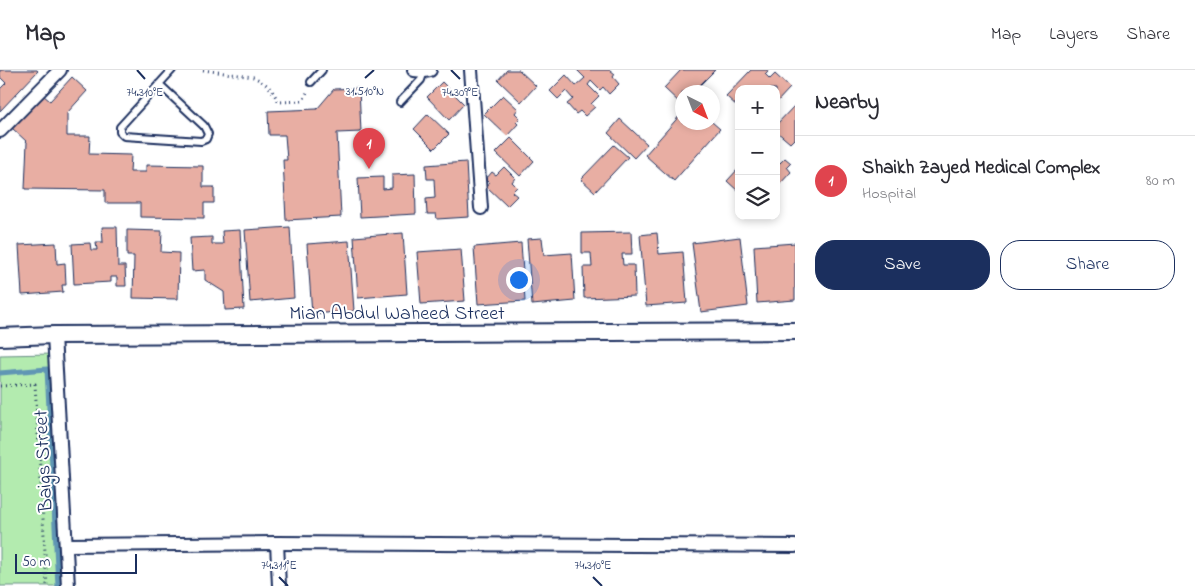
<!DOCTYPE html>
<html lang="en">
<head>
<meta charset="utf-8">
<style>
  :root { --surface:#fff; --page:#f2f2f3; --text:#2b2b33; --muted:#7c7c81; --line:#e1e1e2; --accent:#1b2f5e }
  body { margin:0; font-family:"Indie Flower",sans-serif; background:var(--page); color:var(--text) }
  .controls { position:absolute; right:15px; top:15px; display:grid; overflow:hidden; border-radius:10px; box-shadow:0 2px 8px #0003 }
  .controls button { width:45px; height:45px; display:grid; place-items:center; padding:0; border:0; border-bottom:1px solid var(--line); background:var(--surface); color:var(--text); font:25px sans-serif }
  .compass { position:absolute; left:675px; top:15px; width:45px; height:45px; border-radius:50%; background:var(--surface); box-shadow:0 2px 8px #0003; rotate:138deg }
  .scale { position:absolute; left:15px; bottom:12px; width:122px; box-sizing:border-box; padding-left:5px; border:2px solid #1b2f5e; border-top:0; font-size:14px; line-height:18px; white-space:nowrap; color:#1b2f5e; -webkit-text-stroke:4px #fff; paint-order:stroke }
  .you { position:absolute; left:518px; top:209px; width:18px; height:18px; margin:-12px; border:4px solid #fff; border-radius:50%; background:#1a73e8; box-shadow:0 0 0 8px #1a73e833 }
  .badge { display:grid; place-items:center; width:32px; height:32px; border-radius:50%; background:var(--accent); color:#fff; font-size:16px; font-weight:700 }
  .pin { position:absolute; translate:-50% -41px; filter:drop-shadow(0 1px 2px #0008) }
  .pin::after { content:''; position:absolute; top:26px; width:18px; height:15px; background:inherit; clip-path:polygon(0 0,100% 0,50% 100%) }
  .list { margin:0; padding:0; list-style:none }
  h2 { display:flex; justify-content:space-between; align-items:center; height:65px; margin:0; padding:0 20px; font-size:21px }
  h2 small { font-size:16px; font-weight:400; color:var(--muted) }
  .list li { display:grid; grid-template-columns:32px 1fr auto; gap:15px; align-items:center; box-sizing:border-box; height:90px; padding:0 20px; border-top:1px solid var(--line) }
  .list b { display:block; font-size:19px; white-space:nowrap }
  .list p { margin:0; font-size:16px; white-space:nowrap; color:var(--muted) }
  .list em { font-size:16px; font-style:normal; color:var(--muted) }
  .actions { display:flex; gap:10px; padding:15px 20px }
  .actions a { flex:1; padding:11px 0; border:1px solid var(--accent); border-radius:20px; text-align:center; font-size:18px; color:var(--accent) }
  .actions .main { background:var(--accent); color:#fff }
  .icon { flex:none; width:28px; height:28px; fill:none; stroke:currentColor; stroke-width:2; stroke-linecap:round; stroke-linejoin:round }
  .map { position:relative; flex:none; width:795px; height:516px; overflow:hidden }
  header { display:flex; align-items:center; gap:30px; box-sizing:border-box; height:70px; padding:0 25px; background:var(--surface); border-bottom:1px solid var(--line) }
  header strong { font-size:24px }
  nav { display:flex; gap:28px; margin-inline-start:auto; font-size:18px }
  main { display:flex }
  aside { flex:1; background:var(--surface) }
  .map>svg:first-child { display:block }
  .green { fill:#b3ebaf; stroke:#678d86 }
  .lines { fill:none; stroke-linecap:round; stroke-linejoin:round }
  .stream { stroke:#6096b4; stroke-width:5 }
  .building { fill:#e8aea3; stroke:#1b2f5e }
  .service-casing { stroke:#1b2f5e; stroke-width:10 }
  .minor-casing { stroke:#1b2f5e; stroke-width:16 }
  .tertiary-casing { stroke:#1b2f5e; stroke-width:20 }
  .path { stroke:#1b2f5e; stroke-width:3; stroke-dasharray:1 4; stroke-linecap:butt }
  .service { stroke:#fff; stroke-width:6 }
  .minor { stroke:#fff; stroke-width:12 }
  .tertiary { stroke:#fff; stroke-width:16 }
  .ticks { fill:none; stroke:#1b2f5e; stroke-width:2 }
  .labels { text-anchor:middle; stroke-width:4; stroke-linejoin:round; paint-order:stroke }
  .street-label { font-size:20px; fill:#1b2f5e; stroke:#fff }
  .ticks-label { font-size:12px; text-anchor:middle; fill:#1b2f5e; stroke:#fff; stroke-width:4; stroke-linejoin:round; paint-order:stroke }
</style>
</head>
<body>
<header>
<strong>Map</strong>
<nav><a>Map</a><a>Layers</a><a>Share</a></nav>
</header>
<main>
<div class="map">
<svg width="795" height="516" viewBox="0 0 795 516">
  <rect width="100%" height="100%" fill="#fff"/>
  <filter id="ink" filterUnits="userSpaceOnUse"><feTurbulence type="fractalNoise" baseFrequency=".02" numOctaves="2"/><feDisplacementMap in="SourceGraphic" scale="10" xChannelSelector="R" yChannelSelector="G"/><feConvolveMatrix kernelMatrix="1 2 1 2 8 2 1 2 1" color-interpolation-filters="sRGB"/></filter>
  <g filter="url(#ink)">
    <path class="green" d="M 53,284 L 65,516 L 0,516 L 0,285 Z"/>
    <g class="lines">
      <path class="stream" d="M 0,303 L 47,299 L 58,516"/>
    </g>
    <g class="building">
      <path d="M 0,0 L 37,0 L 38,1 L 0,41 L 0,19 L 6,13 L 0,7 Z"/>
      <path d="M 507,0 L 519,0 L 536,16 L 521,32 L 498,10 Z"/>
      <path d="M 577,0 L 610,0 L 615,4 L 613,7 L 619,14 L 609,24 L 603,17 L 600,20 L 591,11 L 588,15 L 599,26 L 591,34 L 595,37 L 585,46 L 580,41 L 576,44 L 567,34 L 573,29 L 566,21 L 558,29 L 550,21 L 566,5 L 576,16 L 585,8 Z"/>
      <path d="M 681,0 L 715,0 L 693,22 L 682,22 L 682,35 L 664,18 Z"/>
      <path d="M 751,0 L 769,0 L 765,4 L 770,9 L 775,4 L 790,18 L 776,33 L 776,19 L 739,19 L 739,38 L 726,26 Z"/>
      <path d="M 72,7 L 87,21 L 67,43 L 67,66 L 90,66 L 89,84 L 131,85 L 130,102 L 146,102 L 146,95 L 203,96 L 203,117 L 214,117 L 214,133 L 204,133 L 204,148 L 140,147 L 140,133 L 105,133 L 105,120 L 25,119 L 27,72 L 12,58 L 43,25 L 50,31 Z"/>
      <path d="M 442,12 L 464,34 L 449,50 L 427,27 Z"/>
      <path d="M 359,18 L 361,62 L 337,63 L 341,147 L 286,150 L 283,90 L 287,90 L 285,65 L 269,65 L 268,41 L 317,39 L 334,19 Z"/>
      <path d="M 503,25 L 518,39 L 515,43 L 520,48 L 516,52 L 518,54 L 507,66 L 484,44 Z"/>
      <path d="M 795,35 L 795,70 L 794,69 L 790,73 L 776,61 L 776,55 Z"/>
      <path d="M 682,43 L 682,52 L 712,52 L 720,59 L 674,111 L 645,85 Z"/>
      <path d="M 428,44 L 449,64 L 434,79 L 414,59 Z"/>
      <path d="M 620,49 L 647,74 L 634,88 L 608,63 Z"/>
      <path d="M 511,68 L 534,91 L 520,106 L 496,83 Z"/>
      <path d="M 614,75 L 628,87 L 595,122 L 581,109 Z"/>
      <path d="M 785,88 L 791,93 L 787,97 L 791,102 L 779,115 L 776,113 L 776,90 L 780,93 Z"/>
      <path d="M 466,92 L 469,147 L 437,149 L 436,144 L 427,144 L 426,129 L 435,128 L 434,109 L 427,109 L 426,95 Z"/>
      <path d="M 504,97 L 515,108 L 512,112 L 517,117 L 512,122 L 517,126 L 507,136 L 486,116 L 489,112 L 486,109 L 492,102 L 496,105 Z"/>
      <path d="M 739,98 L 739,122 L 727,111 Z"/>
      <path d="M 415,104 L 416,144 L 360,147 L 358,108 L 383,107 L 383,119 L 392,118 L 392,105 Z"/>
      <path d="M 102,157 L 117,157 L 118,196 L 125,196 L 126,216 L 117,216 L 117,207 L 111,207 L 111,212 L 74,214 L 72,174 L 90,173 L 91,180 L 97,180 L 96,172 L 103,172 Z"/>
      <path d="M 290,157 L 294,228 L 250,232 L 245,160 Z"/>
      <path d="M 127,160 L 162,161 L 161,182 L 179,183 L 178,229 L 133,228 L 134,186 L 127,186 Z"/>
      <path d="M 240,160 L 244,239 L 225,240 L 224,222 L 205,210 L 205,200 L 192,201 L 190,168 L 212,167 L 212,174 L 223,174 L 222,161 Z"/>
      <path d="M 631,162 L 632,184 L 622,184 L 623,195 L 634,195 L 635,226 L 584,228 L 583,197 L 592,197 L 591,183 L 582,183 L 582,163 Z"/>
      <path d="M 403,163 L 407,224 L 358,228 L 354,167 Z"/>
      <path d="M 657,163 L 659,184 L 683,182 L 687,233 L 646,236 L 640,165 Z"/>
      <path d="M 740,167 L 748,236 L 701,242 L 692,173 Z"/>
      <path d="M 542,168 L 544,185 L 572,183 L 575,231 L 532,235 L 527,169 Z"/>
      <path d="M 349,171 L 354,241 L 312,244 L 307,174 Z"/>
      <path d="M 56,173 L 57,194 L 65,193 L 66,215 L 62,215 L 63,222 L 22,225 L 19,175 Z"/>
      <path d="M 521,173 L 525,231 L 478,234 L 474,177 Z"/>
      <path d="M 795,173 L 795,230 L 757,233 L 754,176 Z"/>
      <path d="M 461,179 L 465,231 L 421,234 L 417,182 Z"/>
    </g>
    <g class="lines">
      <defs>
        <g id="service">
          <path d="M 311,12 L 322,0"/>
          <path d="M 159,14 L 204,56 L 208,64 L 206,69 L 201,71 L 124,66 L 120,62 L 120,57 L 172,0"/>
          <path d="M 400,32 L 421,10 L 424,1"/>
        </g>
        <g id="minor">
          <path d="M 414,0 L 424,1 L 430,0"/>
          <path d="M 471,0 L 481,138"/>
          <path d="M 0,61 L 60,0"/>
          <path d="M 54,265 L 68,516"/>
          <path d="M 277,473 L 279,516"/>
          <path d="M 66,475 L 277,473 L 795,476"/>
        </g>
        <path id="tertiary" d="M 0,267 L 54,265 L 795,261"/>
      </defs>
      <use href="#service" class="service-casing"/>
      <use href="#minor" class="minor-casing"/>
      <use href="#tertiary" class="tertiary-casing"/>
      <g class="path">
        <path d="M 203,0 L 253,7 C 265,12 273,19 278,32 L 303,31 L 308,20"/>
        <path d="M 0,316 L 35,314 L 47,516"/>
      </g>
      <use href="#service" class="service"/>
      <use href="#minor" class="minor"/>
      <use href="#tertiary" class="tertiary"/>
    </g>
  </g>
  <path class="ticks" d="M 137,0 L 145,9M 451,0 L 460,9M 365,8 L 374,0M 279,507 L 288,516M 593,507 L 602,516"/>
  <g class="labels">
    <g class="street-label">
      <text x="397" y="249">Mian Abdul Waheed Street</text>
      <text transform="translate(42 391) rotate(-93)" y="7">Baigs Street</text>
    </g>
  </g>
  <g class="ticks-label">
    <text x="365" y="25">31.510°N</text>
    <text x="145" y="26">74.310°E</text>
    <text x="460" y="26">74.309°E</text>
    <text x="279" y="499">74.311°E</text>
    <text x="593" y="499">74.310°E</text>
  </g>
</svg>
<div class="controls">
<button>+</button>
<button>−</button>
<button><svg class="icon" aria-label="layers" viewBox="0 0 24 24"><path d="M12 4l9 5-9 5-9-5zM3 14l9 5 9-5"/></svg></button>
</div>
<svg class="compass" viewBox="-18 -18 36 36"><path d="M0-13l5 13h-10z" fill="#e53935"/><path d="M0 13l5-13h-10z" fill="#7c7c81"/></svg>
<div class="scale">50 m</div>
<div class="you"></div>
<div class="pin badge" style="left:369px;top:99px;background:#e0444e">1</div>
</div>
<aside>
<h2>Nearby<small></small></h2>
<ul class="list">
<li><span class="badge" style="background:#e0444e">1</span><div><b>Shaikh Zayed Medical Complex</b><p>Hospital</p></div><em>80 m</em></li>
</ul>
<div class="actions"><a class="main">Save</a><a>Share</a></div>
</aside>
</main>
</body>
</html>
